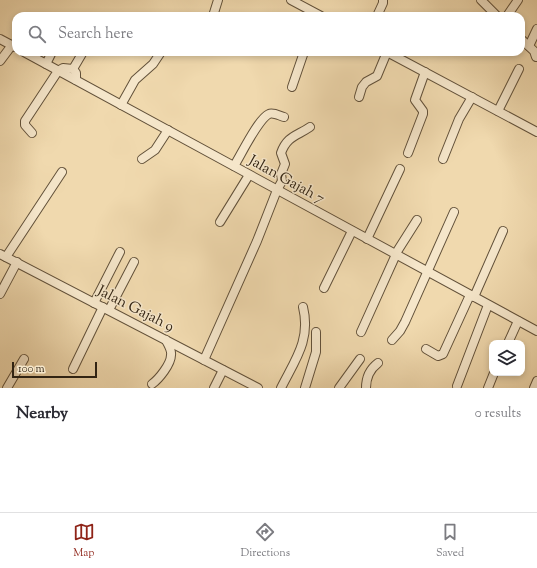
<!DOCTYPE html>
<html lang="en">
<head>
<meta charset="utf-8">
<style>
  :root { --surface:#fff; --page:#f7f7f7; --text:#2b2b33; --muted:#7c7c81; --line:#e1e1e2; --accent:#8f2418 }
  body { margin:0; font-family:"Sorts Mill Goudy",serif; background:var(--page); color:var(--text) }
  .controls { position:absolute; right:12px; bottom:12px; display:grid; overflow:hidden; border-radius:8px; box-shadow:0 2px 6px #0003 }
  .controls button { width:36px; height:36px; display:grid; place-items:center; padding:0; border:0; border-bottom:1px solid var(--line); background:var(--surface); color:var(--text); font:20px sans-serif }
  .scale { position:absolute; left:12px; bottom:10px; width:85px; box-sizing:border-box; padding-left:4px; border:2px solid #322413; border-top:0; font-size:11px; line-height:14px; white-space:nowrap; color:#322413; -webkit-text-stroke:3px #f5e6ca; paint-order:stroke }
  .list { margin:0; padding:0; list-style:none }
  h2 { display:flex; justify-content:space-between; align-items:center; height:52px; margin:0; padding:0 16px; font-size:17px }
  h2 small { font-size:13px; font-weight:400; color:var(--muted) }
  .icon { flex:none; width:22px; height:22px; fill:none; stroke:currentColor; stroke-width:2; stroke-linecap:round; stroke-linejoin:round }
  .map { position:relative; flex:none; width:537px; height:388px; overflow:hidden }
  .search { position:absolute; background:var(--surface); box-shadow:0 2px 6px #0003; left:12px; right:12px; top:12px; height:44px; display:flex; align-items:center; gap:10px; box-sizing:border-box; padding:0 14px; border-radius:12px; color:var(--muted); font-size:15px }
  .sheet { height:124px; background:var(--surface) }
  nav { display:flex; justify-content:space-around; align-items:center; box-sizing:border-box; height:56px; border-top:1px solid var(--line); background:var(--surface); font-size:11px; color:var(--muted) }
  nav a { display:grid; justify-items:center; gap:2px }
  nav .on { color:var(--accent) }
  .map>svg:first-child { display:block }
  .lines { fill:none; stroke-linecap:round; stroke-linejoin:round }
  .minor-casing { stroke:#62513a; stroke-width:10 }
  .minor { stroke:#f5e6ca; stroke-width:8 }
  .labels { text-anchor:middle; stroke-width:3; stroke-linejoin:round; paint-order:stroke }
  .street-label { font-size:15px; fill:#322413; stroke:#f5e6ca }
</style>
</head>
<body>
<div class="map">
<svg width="537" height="388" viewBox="0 0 537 388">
  <rect width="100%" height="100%" fill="#f0d9ae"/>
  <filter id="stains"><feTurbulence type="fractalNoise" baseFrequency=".005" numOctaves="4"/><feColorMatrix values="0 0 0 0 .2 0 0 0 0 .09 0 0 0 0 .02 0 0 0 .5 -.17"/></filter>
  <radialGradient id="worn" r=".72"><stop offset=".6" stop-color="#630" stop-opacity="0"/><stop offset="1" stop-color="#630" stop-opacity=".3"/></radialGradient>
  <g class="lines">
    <defs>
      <g id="minor">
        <path d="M 291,0 L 321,16"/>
        <path d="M 481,0 L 497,16"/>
        <path d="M 213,16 L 218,0"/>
        <path d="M 377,16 L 383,3 L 383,0"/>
        <path d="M 507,16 L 518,0"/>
        <path d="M 0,39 L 15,47"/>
        <path d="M 521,39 L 534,51 L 536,57"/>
        <path d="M 529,46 L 537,29"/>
        <path d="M 24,52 L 537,331"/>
        <path d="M 387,52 L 537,132"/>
        <path d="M 0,61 L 12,45"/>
        <path d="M 46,64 L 52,52"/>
        <path d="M 73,69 L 83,52"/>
        <path d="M 292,87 L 304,52"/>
        <path d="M 359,97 L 362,87 L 366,82 L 377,76 L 387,52"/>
        <path d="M 121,105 L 135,80 L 153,64 L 161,52"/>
        <path d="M 498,111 L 519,69"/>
        <path d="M 32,133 L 25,125 L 25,121 L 58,71 L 63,68 L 73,69 L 76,73 L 76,80"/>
        <path d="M 408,153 L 423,114 L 423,111 L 415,100 L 425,72"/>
        <path d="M 142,159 L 155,150 L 168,130"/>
        <path d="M 443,159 L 459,119 L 472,97"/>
        <path d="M 234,166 C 241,155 258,119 269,114 C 273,112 280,116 284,117"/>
        <path d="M 220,222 L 249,175"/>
        <path d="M 367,239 L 400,169"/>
        <path d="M 0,254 L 258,388"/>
        <path d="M 6,257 L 62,172"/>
        <path d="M 324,288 L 352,231"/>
        <path d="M 0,294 L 17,262"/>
        <path d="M 474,297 L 503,231"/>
        <path d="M 94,303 L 120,252"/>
        <path d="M 109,310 L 134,262"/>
        <path d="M 361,332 L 398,250 L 417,220"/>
        <path d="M 392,340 L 400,331 L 405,322 L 454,212"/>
        <path d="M 508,343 L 518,321"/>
        <path d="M 426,349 L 438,356 L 443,354 L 470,295"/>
        <path d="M 204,360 L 257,241 L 277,190 L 282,181 L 281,174 L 285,164 L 281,153 C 287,136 297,136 310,127"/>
        <path d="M 73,369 L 103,307"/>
        <path d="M 152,384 C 159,379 171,364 171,355 C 172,350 168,345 166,340"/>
        <path d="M 457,386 L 488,305"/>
        <path d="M 7,388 L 24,359"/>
        <path d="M 214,388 L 223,370"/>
        <path d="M 281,388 C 295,360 311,340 303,307"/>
        <path d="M 305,388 L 316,352 L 316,332"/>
        <path d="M 339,388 L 360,359"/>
        <path d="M 366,388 C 366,378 370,369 378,363"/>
        <path d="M 488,388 L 494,373"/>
        <path d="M 534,388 L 537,381"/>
      </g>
    </defs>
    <use href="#minor" class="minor-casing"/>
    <use href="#minor" class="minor"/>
  </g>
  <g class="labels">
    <g class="street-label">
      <text transform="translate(287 179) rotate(29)" y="5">Jalan Gajah 7</text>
      <text transform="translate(136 308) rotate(27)" y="5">Jalan Gajah 9</text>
    </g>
  </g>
  <rect width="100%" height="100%" filter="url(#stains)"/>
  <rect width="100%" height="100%" fill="url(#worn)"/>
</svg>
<div class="controls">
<button><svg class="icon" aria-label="layers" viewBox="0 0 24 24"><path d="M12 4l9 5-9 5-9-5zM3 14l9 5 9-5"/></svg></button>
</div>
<div class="scale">100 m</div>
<div class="search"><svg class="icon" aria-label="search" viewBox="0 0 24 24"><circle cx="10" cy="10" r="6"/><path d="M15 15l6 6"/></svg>Search here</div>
</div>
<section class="sheet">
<h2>Nearby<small>0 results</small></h2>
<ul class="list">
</ul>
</section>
<nav>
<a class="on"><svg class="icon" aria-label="map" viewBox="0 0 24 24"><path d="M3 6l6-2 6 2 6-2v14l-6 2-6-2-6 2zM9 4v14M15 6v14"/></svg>Map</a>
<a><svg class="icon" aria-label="directions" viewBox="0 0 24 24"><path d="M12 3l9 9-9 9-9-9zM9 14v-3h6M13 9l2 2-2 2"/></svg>Directions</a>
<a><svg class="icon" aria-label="saved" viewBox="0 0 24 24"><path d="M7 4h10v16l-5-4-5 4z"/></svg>Saved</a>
</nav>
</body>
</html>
